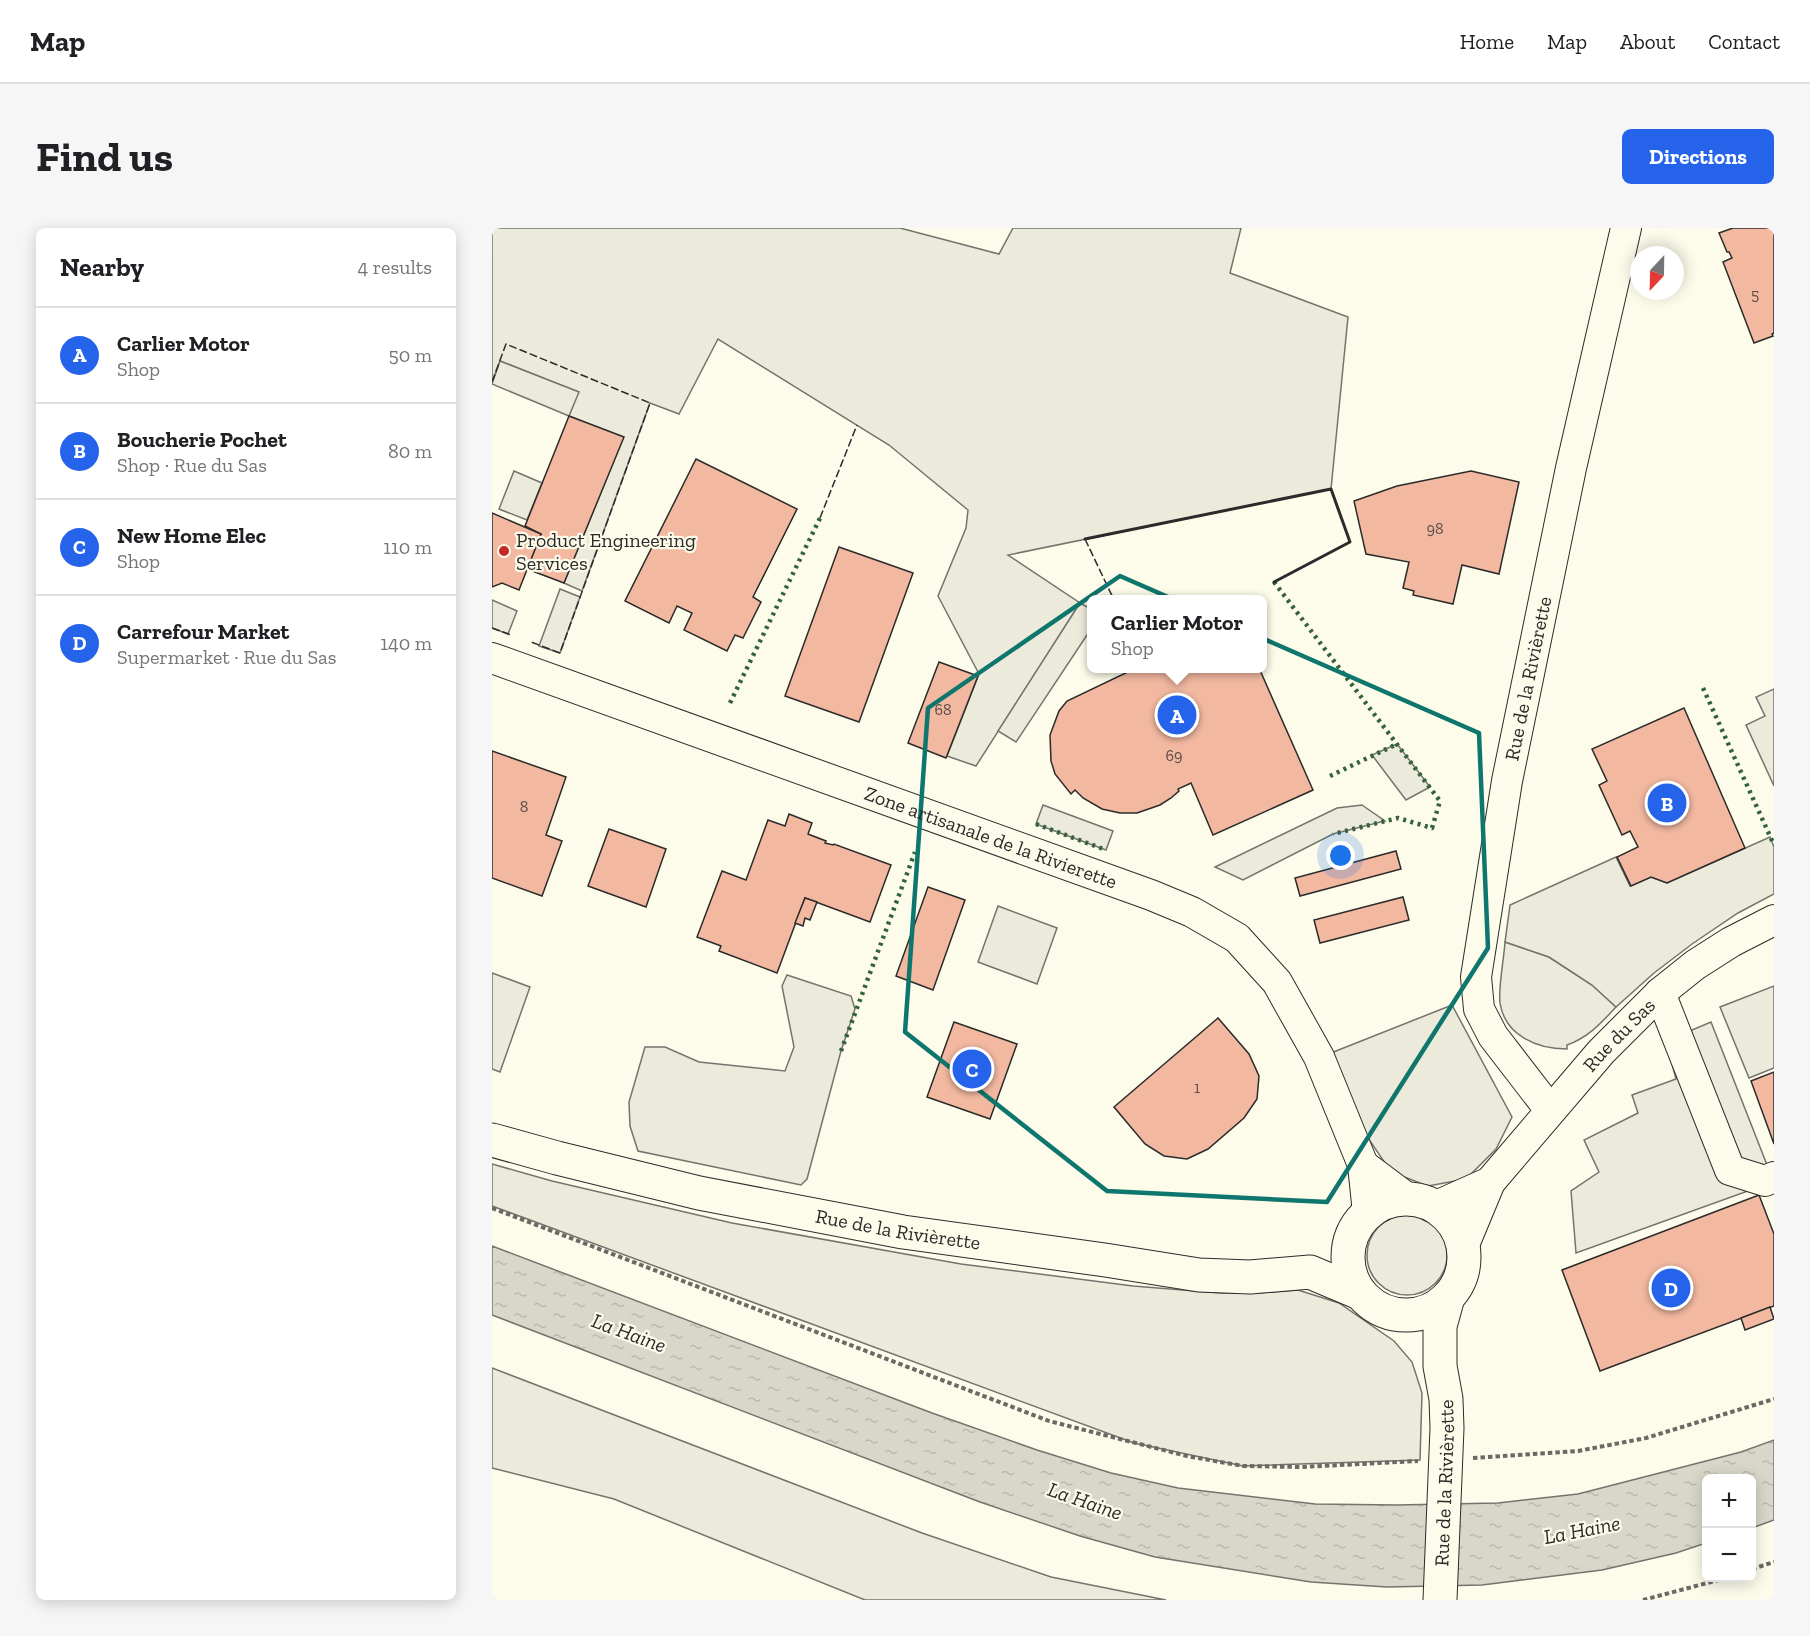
<!DOCTYPE html>
<html lang="en">
<head>
<meta charset="utf-8">
<style>
  :root { --surface:#fff; --page:#f6f6f6; --text:#202124; --muted:#757577; --line:#e0e0e0; --accent:#2563eb }
  body { margin:0; font-family:"Zilla Slab",serif; background:var(--page); color:var(--text) }
  .controls { position:absolute; right:18px; bottom:18px; display:grid; overflow:hidden; border-radius:9px; box-shadow:0 3px 15px #0003 }
  .controls button { width:54px; height:54px; display:grid; place-items:center; padding:0; border:0; border-bottom:2px solid var(--line); background:var(--surface); color:var(--text); font:30px sans-serif }
  .compass { position:absolute; left:1138px; top:18px; width:54px; height:54px; border-radius:50%; background:var(--surface); box-shadow:0 3px 15px #0003; rotate:202deg }
  .you { position:absolute; left:849px; top:628px; width:21px; height:21px; margin:-15px; border:4px solid #fff; border-radius:50%; background:#1a73e8; box-shadow:0 0 0 9px #1a73e833 }
  .badge { display:grid; place-items:center; width:39px; height:39px; border-radius:50%; background:var(--accent); color:#fff; font-size:20px; font-weight:700 }
  .pin { position:absolute; translate:-50% -50%; border:3px solid #fff; box-shadow:0 2px 6px #0006 }
  .popup { position:absolute; left:595px; top:367px; width:180px; height:78px; box-sizing:border-box; display:grid; place-content:center; border-radius:9px; background:var(--surface); filter:drop-shadow(0 2px 4px #0005); font-size:20px; white-space:nowrap; color:var(--muted) }
  .popup b { font-size:22px; color:var(--text) }
  .popup::after { content:''; position:absolute; left:50%; top:100%; margin-left:-12px; border:12px solid transparent; border-top-color:var(--surface) }
  .list { margin:0; padding:0; list-style:none }
  h2 { display:flex; justify-content:space-between; align-items:center; height:78px; margin:0; padding:0 24px; font-size:26px }
  h2 small { font-size:20px; font-weight:400; color:var(--muted) }
  .list li { display:grid; grid-template-columns:39px 1fr auto; gap:18px; align-items:center; box-sizing:border-box; height:96px; padding:0 24px; border-top:2px solid var(--line) }
  .list b { display:block; font-size:22px; white-space:nowrap }
  .list p { margin:0; font-size:20px; white-space:nowrap; color:var(--muted) }
  .list em { font-size:20px; font-style:normal; color:var(--muted) }
  .map { position:relative; flex:none; width:1282px; height:1372px; overflow:hidden; border-radius:9px }
  header { display:flex; align-items:center; gap:36px; box-sizing:border-box; height:84px; padding:0 30px; background:var(--surface); border-bottom:2px solid var(--line) }
  header strong { font-size:28px }
  nav { display:flex; gap:33px; margin-inline-start:auto; font-size:21px }
  .intro { display:flex; align-items:center; justify-content:space-between; box-sizing:border-box; height:144px; padding:0 36px }
  h1 { margin:0; font-size:42px }
  .button { padding:15px 27px; border-radius:9px; background:var(--accent); color:#fff; font-size:21px; font-weight:700 }
  main { display:flex; gap:36px; padding:0 36px }
  aside { flex:1; background:var(--surface); border-radius:9px; box-shadow:0 3px 15px #0003 }
  .map>svg:first-child { display:block }
  .green { fill:#ecebdb; stroke:#74746e; stroke-width:1.5 }
  .parking { fill:#eceadb; stroke:#74746e; stroke-width:1.5 }
  .water { fill:url(#water-ripples); stroke:#74746e; stroke-width:1.5 }
  .building { fill:#f2b8a0; stroke:#2b2b2b; stroke-width:1.5 }
  .lines { fill:none; stroke-linecap:round; stroke-linejoin:round }
  .minor-casing { stroke:#2b2b2b; stroke-width:32 }
  .major-casing { stroke:#2b2b2b; stroke-width:35 }
  .path { stroke:#6a6964; stroke-width:4; stroke-dasharray:4.5 3; stroke-linecap:butt }
  .minor { stroke:#fdfbea; stroke-width:30 }
  .major { stroke:#fdfbea; stroke-width:33 }
  .hedge { stroke:#34623c; stroke-width:4.5; stroke-dasharray:3 4.5; stroke-linecap:butt }
  .fence { stroke:#2b2b2b; stroke-width:1.5; stroke-dasharray:8 3; stroke-linecap:butt }
  .wall { stroke:#2b2b2b; stroke-width:3 }
  .marked { fill:none; stroke:#0f766e; stroke-width:4.5; stroke-linejoin:round }
  .poi-dot { fill:#c62828; stroke:#fdfbea; stroke-width:2 }
  .labels { text-anchor:middle; stroke-width:4.5; stroke-linejoin:round; paint-order:stroke }
  .number-label { font-size:16px; fill:#5d4e48 }
  .poi-label { font-size:20px; fill:#2b2b2b; stroke:#fdfbea; text-anchor:start }
  .street-label { font-size:20px; fill:#2b2b2b; stroke:#fdfbea }
  .water-label { font-size:21px; font-style:italic; fill:#2b2b2b; stroke:#fdfbea }
</style>
</head>
<body>
<header>
<strong>Map</strong>
<nav><a>Home</a><a>Map</a><a>About</a><a>Contact</a></nav>
</header>
<div class="intro"><h1>Find us</h1><a class="button">Directions</a></div>
<main>
<aside>
<h2>Nearby<small>4 results</small></h2>
<ul class="list">
<li><span class="badge">A</span><div><b>Carlier Motor</b><p>Shop</p></div><em>50 m</em></li>
<li><span class="badge">B</span><div><b>Boucherie Pochet</b><p>Shop · Rue du Sas</p></div><em>80 m</em></li>
<li><span class="badge">C</span><div><b>New Home Elec</b><p>Shop</p></div><em>110 m</em></li>
<li><span class="badge">D</span><div><b>Carrefour Market</b><p>Supermarket · Rue du Sas</p></div><em>140 m</em></li>
</ul>
</aside>
<div class="map">
<svg width="1282" height="1372" viewBox="0 0 1282 1372">
  <defs>
    <pattern id="water-ripples" width="26" height="14" patternUnits="userSpaceOnUse" patternTransform="scale(1.5)"><rect width="26" height="14" fill="#d8d7c9"/><path d="M2 4q2-2 4 0t4 0M15 11q2-2 4 0t4 0" fill="none" stroke="#bab9ad"/></pattern>
  </defs>
  <rect width="100%" height="100%" fill="#fdfbea"/>
  <g class="green">
    <path d="M 0,0 L 408,0 L 507,26 L 521,0 L 749,0 L 738,45 L 856,89 L 839,261 L 516,327 L 588,375 L 484,538 L 455,528 L 487,446 L 446,368 L 474,300 L 476,282 L 397,217 L 226,111 L 187,186 L 158,175 L 90,363 L 72,355 L 131,210 L 77,188 L 86,164 L 8,133 L 0,154 Z"/>
    <path d="M 0,372 L 25,383 L 16,406 L 0,400 Z"/>
    <path d="M 1013,714 L 1057,729 L 1100,757 L 1124,779 C 1109,795 1097,809 1075,817 L 1075,821 C 1046,821 1013,808 1008,775 C 1006,760 1012,731 1013,714 Z"/>
    <path d="M 0,745 L 38,759 L 8,844 L 0,841 Z"/>
    <path d="M 295,747 L 359,768 L 363,781 L 349,823 L 315,951 L 309,957 L 146,923 L 138,898 L 137,874 L 153,819 L 173,819 L 207,834 L 293,843 L 302,819 L 290,758 Z"/>
    <path d="M 960,777 L 1020,889 L 1004,921 L 974,951 L 936,958 L 899,944 L 876,910 L 839,825 Z"/>
    <path d="M 0,936 L 60,953 L 240,995 L 469,1036 L 641,1058 L 728,1065 L 767,1065 L 806,1062 L 847,1075 L 902,1113 L 920,1134 L 930,1165 L 928,1232 L 751,1238 L 642,1215 L 0,978 Z"/>
    <circle cx="915" cy="1027" r="40"/>
    <path d="M 0,1140 L 430,1305 L 559,1349 L 674,1372 L 373,1372 L 122,1271 L 0,1240 Z"/>
  </g>
  <g class="parking">
    <path d="M 8,133 L 87,164 L 77,188 L 0,156 Z"/>
    <path d="M 22,243 L 50,255 L 35,292 L 7,281 Z"/>
    <path d="M 68,361 L 88,369 L 68,425 L 47,418 Z"/>
    <path d="M 588,375 L 599,381 L 599,401 L 524,514 L 506,503 Z"/>
    <path d="M 1282,461 L 1282,558 L 1254,497 L 1273,488 L 1264,469 Z"/>
    <path d="M 905,516 L 938,559 L 914,572 L 880,527 Z"/>
    <path d="M 551,577 L 621,603 L 614,622 L 544,596 Z"/>
    <path d="M 870,577 L 893,593 L 841,606 L 751,652 L 723,639 L 845,580 Z"/>
    <path d="M 1278,609 L 1282,619 L 1282,666 L 1246,685 L 1200,716 L 1162,745 L 1124,779 L 1100,757 L 1057,729 L 1013,714 L 1018,677 L 1124,629 L 1138,658 L 1159,649 L 1175,655 Z"/>
    <path d="M 506,678 L 565,700 L 545,756 L 486,734 Z"/>
    <path d="M 1282,758 L 1282,840 L 1257,850 L 1228,779 Z"/>
    <path d="M 1219,794 L 1277,942 L 1278,955 L 1084,1025 L 1079,963 L 1107,944 L 1092,912 L 1146,885 L 1140,867 L 1184,851 L 1174,813 Z"/>
  </g>
  <path class="water" d="M 0,1018 L 440,1185 L 545,1222 L 619,1245 L 686,1260 L 823,1276 L 904,1277 L 1006,1275 L 1086,1266 L 1249,1224 L 1282,1212 L 1282,1292 L 1260,1300 L 1260,1250 L 1214,1250 L 1214,1315 L 1184,1325 L 1110,1342 L 990,1357 L 895,1359 L 819,1354 L 663,1329 L 588,1308 L 488,1274 L 0,1087 Z"/>
  <g class="building">
    <path d="M 1241,0 L 1282,0 L 1282,105 L 1280,106 L 1281,108 L 1262,115 L 1231,34 L 1240,30 L 1237,24 L 1235,24 L 1227,5 Z"/>
    <path d="M 77,188 L 132,209 L 72,355 L 35,341 L 49,306 L 33,298 Z"/>
    <path d="M 204,231 L 305,281 L 261,369 L 269,374 L 251,410 L 243,407 L 235,423 L 192,402 L 200,385 L 185,378 L 177,395 L 133,373 Z"/>
    <path d="M 979,243 L 1027,254 L 1007,346 L 970,337 L 961,376 L 921,367 L 922,363 L 911,360 L 917,334 L 874,326 L 862,273 L 905,258 Z"/>
    <path d="M 0,285 L 49,306 L 27,362 L 10,355 L 0,359 Z"/>
    <path d="M 347,319 L 421,345 L 367,494 L 293,468 Z"/>
    <path d="M 447,434 L 486,448 L 454,530 L 416,515 Z"/>
    <path d="M 644,440 L 767,440 L 821,562 L 721,607 L 699,555 L 686,561 L 687,563 L 679,570 L 668,577 L 645,585 L 628,585 L 610,581 L 591,570 L 583,562 L 579,566 L 563,546 L 559,533 L 558,507 L 567,483 L 575,473 Z"/>
    <path d="M 1192,480 L 1253,620 L 1175,655 L 1159,649 L 1139,658 L 1125,629 L 1146,619 L 1138,603 L 1130,607 L 1107,557 L 1115,553 L 1100,521 Z"/>
    <path d="M 0,523 L 74,549 L 54,607 L 70,613 L 50,668 L 0,650 Z"/>
    <path d="M 297,586 L 320,595 L 316,606 L 334,613 L 333,615 L 341,617 L 342,616 L 399,637 L 378,694 L 313,670 L 285,745 L 227,723 L 229,718 L 205,709 L 230,643 L 254,652 L 276,592 L 293,598 Z"/>
    <path d="M 117,601 L 174,621 L 154,679 L 96,658 Z"/>
    <path d="M 904,623 L 909,641 L 808,668 L 803,650 Z"/>
    <path d="M 436,659 L 473,672 L 441,762 L 404,748 Z"/>
    <path d="M 911,669 L 917,692 L 828,715 L 822,692 Z"/>
    <path d="M 313,670 L 325,674 L 318,692 L 313,690 L 311,698 L 303,695 Z"/>
    <path d="M 726,790 L 757,826 L 767,848 L 765,871 L 752,890 L 716,921 L 695,931 L 672,928 L 653,916 L 622,879 Z"/>
    <path d="M 462,794 L 525,816 L 498,891 L 435,869 Z"/>
    <path d="M 1282,844 L 1282,916 L 1259,853 Z"/>
    <path d="M 1267,967 L 1282,1006 L 1282,1078 L 1108,1143 L 1070,1042 Z"/>
    <path d="M 1278,1079 L 1282,1091 L 1253,1102 L 1249,1090 Z"/>
  </g>
  <g class="lines">
    <defs>
      <g id="minor">
        <path id="s1" d="M 0,430 L 659,667 L 700,684 L 745,710 L 785,754 L 827,829 L 871,937 L 876,985"/>
        <path d="M 1168,765 L 1238,942 L 1273,953 L 1282,949"/>
        <path id="s2" d="M 1058,882 L 1001,808 L 987,781 L 984,749 L 1015,553 L 1079,240 L 1134,0"/>
        <path d="M 871,937 L 915,970"/>
        <path d="M 942,979 L 998,954"/>
        <path id="s3" d="M 971,1019 L 998,954 L 1109,824 L 1168,765 L 1203,737 L 1239,714 L 1282,692"/>
      </g>
      <g id="major">
        <path id="s4" d="M 0,912 L 65,930 L 207,965 L 411,1004 L 613,1032 L 707,1047 L 758,1049 L 818,1044 L 868,1065"/>
        <circle cx="914" cy="1029" r="58"/>
        <path id="s5" d="M 948,1372 L 955,1200 L 954,1171 L 948,1138 L 948,1098 L 956,1069"/>
      </g>
    </defs>
    <use href="#minor" class="minor-casing"/>
    <use href="#major" class="major-casing"/>
    <g class="path">
      <path d="M 0,980 L 557,1193 L 695,1228 L 751,1238 L 810,1239 L 926,1233"/>
      <path d="M 981,1230 L 1086,1223 L 1154,1210 L 1282,1171"/>
      <path d="M 1260,1341 L 1282,1334"/>
      <path d="M 1151,1372 L 1234,1350"/>
    </g>
    <use href="#minor" class="minor"/>
    <use href="#major" class="major"/>
    <g class="hedge">
      <path d="M 782,354 L 948,573 L 940,600 L 906,590 L 841,606"/>
      <path d="M 1211,460 L 1282,617"/>
      <path d="M 238,475 L 328,290"/>
      <path d="M 838,548 L 905,516"/>
      <path d="M 544,596 L 614,622"/>
      <path d="M 349,823 L 423,624"/>
    </g>
    <g class="fence">
      <path d="M 0,154 L 14,116 L 158,175 L 68,425 L 39,414"/>
      <path d="M 328,290 L 365,197"/>
      <path d="M 593,311 L 622,372"/>
      <path d="M 0,400 L 19,407"/>
    </g>
    <path class="wall" d="M 593,311 L 839,261 L 858,314 L 782,354"/>
  </g>
  <path class="marked" d="M 628,348 L 987,505 L 996,720 L 835,974 L 615,963 L 413,804 L 436,480 Z"/>
  <circle class="poi-dot" cx="12" cy="323" r="6"/>
  <g class="labels">
    <g class="number-label">
      <text x="1263" y="72">5</text>
      <text x="943" y="306">98</text>
      <text x="451" y="487">68</text>
      <text x="682" y="533">69</text>
      <text x="32" y="584">8</text>
      <text x="705" y="865">1</text>
    </g>
    <g class="poi-label">
      <text x="24" y="319">Product Engineering<tspan x="24" dy="23">Services</tspan></text>
    </g>
    <g class="street-label">
      <text dy="7" stroke="none"><textPath href="#s2" startOffset="459">Rue de la Rivièrette</textPath></text>
      <text dy="7" stroke="none"><textPath href="#s1" startOffset="530">Zone artisanale de la Rivierette</textPath></text>
      <text dy="7" stroke="none"><textPath href="#s3" startOffset="266">Rue du Sas</textPath></text>
      <text dy="7" stroke="none"><textPath href="#s4" startOffset="416">Rue de la Rivièrette</textPath></text>
      <text dy="7" stroke="none"><textPath href="#s5" startOffset="117">Rue de la Rivièrette</textPath></text>
    </g>
    <g class="water-label">
      <text transform="translate(137 1105) rotate(20)" y="7">La Haine</text>
      <text transform="translate(593 1273) rotate(19)" y="7">La Haine</text>
      <text transform="translate(1090 1302) rotate(-11)" y="7">La Haine</text>
    </g>
  </g>
</svg>
<div class="controls">
<button>+</button>
<button>−</button>
</div>
<svg class="compass" viewBox="-18 -18 36 36"><path d="M0-13l5 13h-10z" fill="#e53935"/><path d="M0 13l5-13h-10z" fill="#757577"/></svg>
<div class="you"></div>
<div class="pin badge" style="left:685px;top:487px">A</div>
<div class="popup"><b>Carlier Motor</b>Shop</div>
<div class="pin badge" style="left:1175px;top:575px">B</div>
<div class="pin badge" style="left:480px;top:841px">C</div>
<div class="pin badge" style="left:1179px;top:1060px">D</div>
</div>
</main>
</body>
</html>
